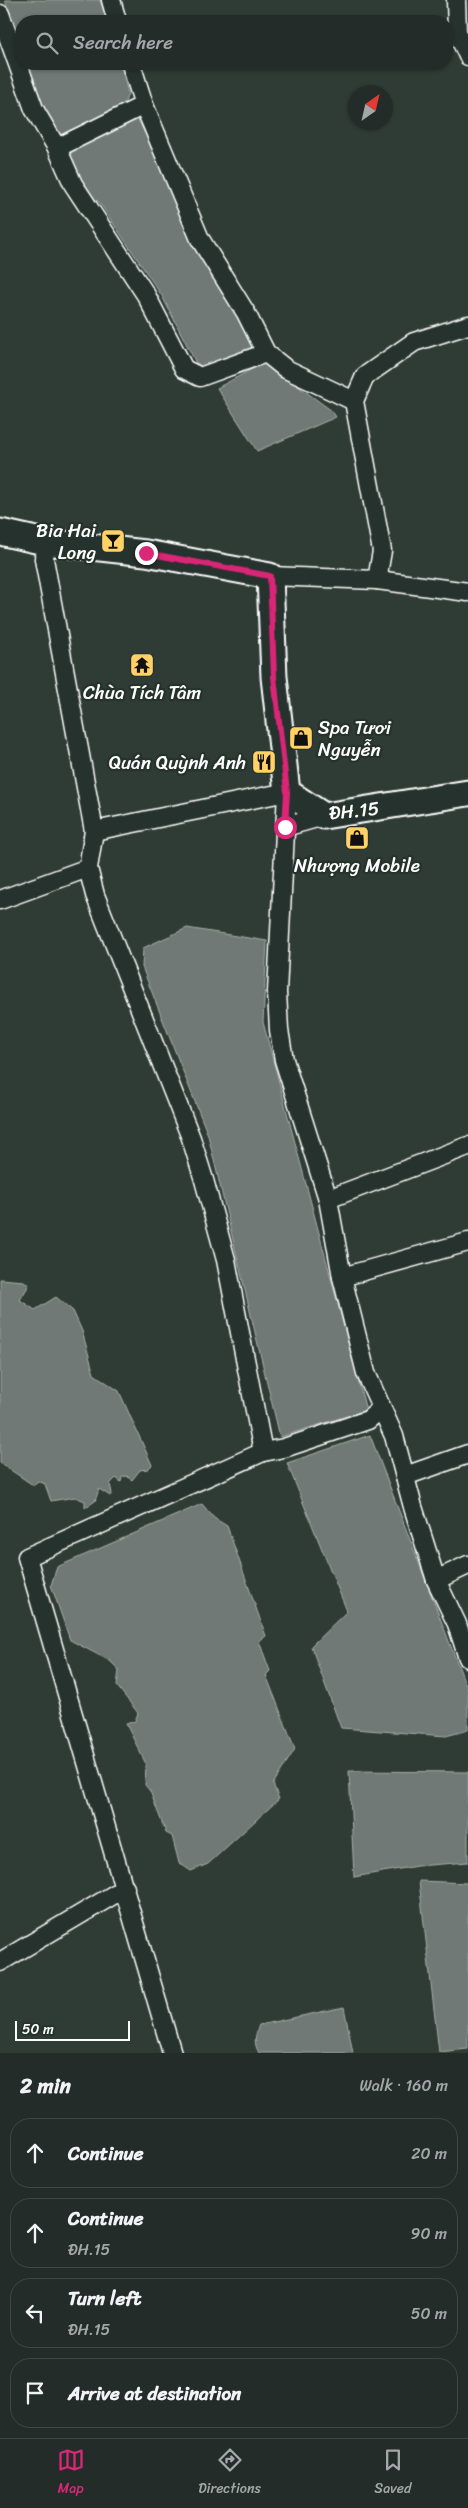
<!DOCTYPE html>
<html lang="en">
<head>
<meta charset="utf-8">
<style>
  :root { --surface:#232c28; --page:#2b3430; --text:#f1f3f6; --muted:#a3a7a8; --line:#404845; --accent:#db2777 }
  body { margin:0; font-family:Sriracha,sans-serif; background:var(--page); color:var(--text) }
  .compass { position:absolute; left:348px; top:85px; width:45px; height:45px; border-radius:50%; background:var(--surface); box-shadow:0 1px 4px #0004; rotate:34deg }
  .scale { position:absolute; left:15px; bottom:12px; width:115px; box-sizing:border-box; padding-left:5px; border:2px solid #fff; border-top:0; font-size:14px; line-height:18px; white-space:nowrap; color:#fff; -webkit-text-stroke:4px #26332d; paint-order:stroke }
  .stop { position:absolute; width:15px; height:15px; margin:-11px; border:4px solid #db2777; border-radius:50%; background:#fff }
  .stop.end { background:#db2777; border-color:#fff; box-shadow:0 1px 5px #0008 }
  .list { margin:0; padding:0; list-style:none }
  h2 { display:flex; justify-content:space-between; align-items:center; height:65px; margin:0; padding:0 20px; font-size:21px }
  h2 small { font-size:16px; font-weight:400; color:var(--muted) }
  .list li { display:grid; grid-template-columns:32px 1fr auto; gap:15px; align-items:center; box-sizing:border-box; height:70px; margin:0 10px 10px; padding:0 10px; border:1px solid var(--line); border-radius:20px }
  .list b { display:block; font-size:19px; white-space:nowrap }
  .list p { margin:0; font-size:16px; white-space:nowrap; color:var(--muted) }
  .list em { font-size:16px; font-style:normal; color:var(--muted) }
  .icon { flex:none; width:28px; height:28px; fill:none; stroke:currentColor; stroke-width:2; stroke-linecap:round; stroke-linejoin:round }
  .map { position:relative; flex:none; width:468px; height:2053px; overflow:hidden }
  .search { position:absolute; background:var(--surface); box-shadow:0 1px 4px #0004; left:15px; right:15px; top:15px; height:55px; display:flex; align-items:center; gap:12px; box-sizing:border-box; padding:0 18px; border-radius:20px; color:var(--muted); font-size:19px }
  .sheet { height:385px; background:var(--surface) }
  nav { display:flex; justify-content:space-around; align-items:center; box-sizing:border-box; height:70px; border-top:1px solid var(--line); background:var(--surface); font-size:14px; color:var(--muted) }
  nav a { display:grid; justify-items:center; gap:2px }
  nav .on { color:var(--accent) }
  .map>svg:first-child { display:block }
  .water { fill:#707975; stroke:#a9afac }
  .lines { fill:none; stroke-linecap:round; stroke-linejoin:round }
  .street-casing { stroke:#fff; stroke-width:21 }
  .secondary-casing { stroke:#fff; stroke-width:29 }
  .street { stroke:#26332d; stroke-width:18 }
  .secondary { stroke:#26332d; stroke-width:25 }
  .route { stroke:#db2777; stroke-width:6 }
  .labels { text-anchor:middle; stroke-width:4.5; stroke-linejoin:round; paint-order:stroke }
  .poi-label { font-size:19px; fill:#fff; stroke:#26332d; text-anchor:end }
  .street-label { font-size:19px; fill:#fff; stroke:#26332d }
</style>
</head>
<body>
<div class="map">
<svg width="468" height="2053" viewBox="0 0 468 2053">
  <rect width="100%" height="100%" fill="#2f3b35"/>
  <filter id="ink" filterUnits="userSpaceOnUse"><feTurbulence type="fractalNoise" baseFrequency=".02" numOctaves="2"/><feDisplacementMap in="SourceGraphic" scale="10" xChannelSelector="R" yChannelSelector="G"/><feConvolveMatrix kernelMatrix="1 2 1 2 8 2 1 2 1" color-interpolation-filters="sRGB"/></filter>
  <g filter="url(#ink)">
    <g class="water">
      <path d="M 5,0 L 100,0 L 108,21 L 21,21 L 21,48 Z"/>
      <path d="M 27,64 L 121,64 L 128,94 L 124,105 L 56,138 L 51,132 Z"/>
      <path d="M 137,118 L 256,347 L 205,369 L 196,363 L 162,296 L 99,202 L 81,190 L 68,150 Z"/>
      <path d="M 265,362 L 332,411 L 336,417 L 257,451 L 217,388 Z"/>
      <path d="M 187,928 L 267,941 L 263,1022 L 366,1410 L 280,1437 L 208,1135 L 142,967 L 143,948 Z"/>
      <path d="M 0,1279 L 24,1281 L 29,1285 L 20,1300 L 35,1310 L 56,1297 L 73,1311 L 82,1331 L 94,1374 L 119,1391 L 152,1465 L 148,1469 L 140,1470 L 132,1480 L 127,1476 L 122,1477 L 121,1482 L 116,1478 L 110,1484 L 112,1493 L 110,1496 L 99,1489 L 95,1501 L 85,1508 L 85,1501 L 75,1497 L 51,1501 L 45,1484 L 38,1481 L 33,1485 L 0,1463 Z"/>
      <path d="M 370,1435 L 468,1691 L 468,1730 L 446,1736 L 341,1728 L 311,1646 L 347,1611 L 287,1463 Z"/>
      <path d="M 202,1504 L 214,1518 L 227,1526 L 266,1636 L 259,1641 L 270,1671 L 266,1675 L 295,1749 L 273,1784 L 279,1799 L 208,1864 L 191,1871 L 179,1863 L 172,1836 L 166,1833 L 150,1791 L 145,1785 L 146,1764 L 126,1724 L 135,1721 L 138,1713 L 117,1686 L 119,1670 L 110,1661 L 70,1640 L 51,1585 L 57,1567 Z"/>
      <path d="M 349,1771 L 468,1772 L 468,1862 L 417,1866 L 354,1877 Z"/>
      <path d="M 419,1881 L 468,1883 L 468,2049 L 439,2052 Z"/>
      <path d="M 344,2007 L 353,2053 L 259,2053 C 253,2042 255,2036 259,2025 Z"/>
    </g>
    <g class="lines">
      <defs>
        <g id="street">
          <path d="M 111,0 L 117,21"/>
          <path d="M 456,0 L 457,32 L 468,56"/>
          <path d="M 0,14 L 34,109 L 57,148 L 73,184 L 146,295 L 184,369 L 200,377 L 266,353"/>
          <path d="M 131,64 L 144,105 L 200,239 L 246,313 L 266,353 L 286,369 L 354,401"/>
          <path d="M 57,148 L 144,105"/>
          <path d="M 45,542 L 44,559 L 94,831 L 88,868 L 95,895 L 191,1138 L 204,1180 L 226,1260 L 263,1452"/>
          <path d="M 270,576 L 377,580 L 382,551 L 354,401 L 365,376 L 414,342 L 468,325"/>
          <path d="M 377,580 L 468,592"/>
          <path d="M 285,827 L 324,816"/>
          <path d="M 94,831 L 287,792 L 277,992 L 279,1030 L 284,1060 L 328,1199 L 342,1277 L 366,1373 L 394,1436 L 413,1507 L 436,1580 L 457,1624 L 468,1658"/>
          <path d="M 0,900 L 88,868"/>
          <path d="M 328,1199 L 468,1146"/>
          <path d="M 342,1277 L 468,1242"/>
          <path d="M 405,1476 L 468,1454"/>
          <path d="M 436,1580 L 468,1565"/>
          <path d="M 0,1962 L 125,1888"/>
          <path d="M 172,2053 L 27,1557 L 263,1452 L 284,1448 L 368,1420 L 382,1408"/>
        </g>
        <path id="secondary" d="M 0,532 L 45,542 L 146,553 L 270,576 L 274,677 L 287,792 L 324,816 L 468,793"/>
      </defs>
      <use href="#street" class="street-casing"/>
      <use href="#secondary" class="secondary-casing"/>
      <use href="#street" class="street"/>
      <use href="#secondary" class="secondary"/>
    </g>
  </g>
  <g class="lines" filter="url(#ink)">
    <path class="route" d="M 146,553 L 270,576 L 274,677 L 287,792 L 285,827"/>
  </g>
  <defs>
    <symbol id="bar-square" viewBox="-11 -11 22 22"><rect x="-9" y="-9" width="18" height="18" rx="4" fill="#ffd166" stroke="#26332d"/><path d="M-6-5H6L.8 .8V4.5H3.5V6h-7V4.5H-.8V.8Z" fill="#111"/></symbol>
    <symbol id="temple-square" viewBox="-11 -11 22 22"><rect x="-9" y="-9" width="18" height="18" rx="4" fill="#ffd166" stroke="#26332d"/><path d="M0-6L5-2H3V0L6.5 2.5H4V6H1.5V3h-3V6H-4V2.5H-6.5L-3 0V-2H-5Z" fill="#111"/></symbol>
    <symbol id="shop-square" viewBox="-11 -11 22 22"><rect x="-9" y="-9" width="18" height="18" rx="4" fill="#ffd166" stroke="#26332d"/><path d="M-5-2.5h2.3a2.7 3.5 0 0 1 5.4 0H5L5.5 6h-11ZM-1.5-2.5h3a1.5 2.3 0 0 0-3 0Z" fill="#111"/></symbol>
    <symbol id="restaurant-square" viewBox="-11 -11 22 22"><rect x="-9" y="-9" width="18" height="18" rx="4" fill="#ffd166" stroke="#26332d"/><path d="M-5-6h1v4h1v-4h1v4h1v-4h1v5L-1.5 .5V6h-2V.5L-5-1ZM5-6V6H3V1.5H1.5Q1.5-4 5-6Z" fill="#111"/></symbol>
  </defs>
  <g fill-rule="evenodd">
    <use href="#bar-square" x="99" y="527" width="28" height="28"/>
    <use href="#temple-square" x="128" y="651" width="28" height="28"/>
    <use href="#shop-square" x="287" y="724" width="28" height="28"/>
    <use href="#restaurant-square" x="250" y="748" width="28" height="28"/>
    <use href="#shop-square" x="343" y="824" width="28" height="28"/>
  </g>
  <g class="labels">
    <g class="poi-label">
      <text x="96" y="537">Bia Hai<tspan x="96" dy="22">Long</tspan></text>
      <text x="142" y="699" text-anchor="middle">Chùa Tích Tâm</text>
      <text x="318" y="734" text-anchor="start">Spa Tươi<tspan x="318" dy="22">Nguyễn</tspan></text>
      <text x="246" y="769">Quán Quỳnh Anh</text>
      <text x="357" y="872" text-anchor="middle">Nhượng Mobile</text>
    </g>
    <g class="street-label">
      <text transform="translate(354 810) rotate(-6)" y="7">ĐH.15</text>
    </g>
  </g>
</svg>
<svg class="compass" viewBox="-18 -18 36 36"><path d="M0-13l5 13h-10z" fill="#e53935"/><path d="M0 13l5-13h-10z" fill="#a3a7a8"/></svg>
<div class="scale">50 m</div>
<div class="stop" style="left:285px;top:827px"></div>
<div class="stop end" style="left:146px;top:553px"></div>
<div class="search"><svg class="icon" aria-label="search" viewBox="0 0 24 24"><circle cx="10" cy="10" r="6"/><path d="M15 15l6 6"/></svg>Search here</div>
</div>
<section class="sheet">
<h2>2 min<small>Walk · 160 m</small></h2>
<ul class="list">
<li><svg class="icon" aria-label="ahead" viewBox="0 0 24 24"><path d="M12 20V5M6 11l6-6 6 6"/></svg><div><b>Continue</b></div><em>20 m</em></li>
<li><svg class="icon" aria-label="ahead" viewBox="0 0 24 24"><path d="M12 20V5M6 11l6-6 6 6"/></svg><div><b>Continue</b><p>ĐH.15</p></div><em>90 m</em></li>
<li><svg class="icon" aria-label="left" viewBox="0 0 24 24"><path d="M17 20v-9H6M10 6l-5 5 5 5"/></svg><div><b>Turn left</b><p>ĐH.15</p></div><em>50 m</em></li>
<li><svg class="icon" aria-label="arrive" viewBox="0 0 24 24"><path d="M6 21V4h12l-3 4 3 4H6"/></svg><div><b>Arrive at destination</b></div></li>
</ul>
</section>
<nav>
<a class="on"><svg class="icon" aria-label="map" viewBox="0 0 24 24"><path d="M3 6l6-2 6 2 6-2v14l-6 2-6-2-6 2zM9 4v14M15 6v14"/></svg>Map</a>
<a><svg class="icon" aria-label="directions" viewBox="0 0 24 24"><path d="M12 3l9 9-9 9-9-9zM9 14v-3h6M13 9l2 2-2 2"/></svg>Directions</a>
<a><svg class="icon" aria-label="saved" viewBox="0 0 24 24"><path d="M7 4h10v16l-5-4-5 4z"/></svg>Saved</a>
</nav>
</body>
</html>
